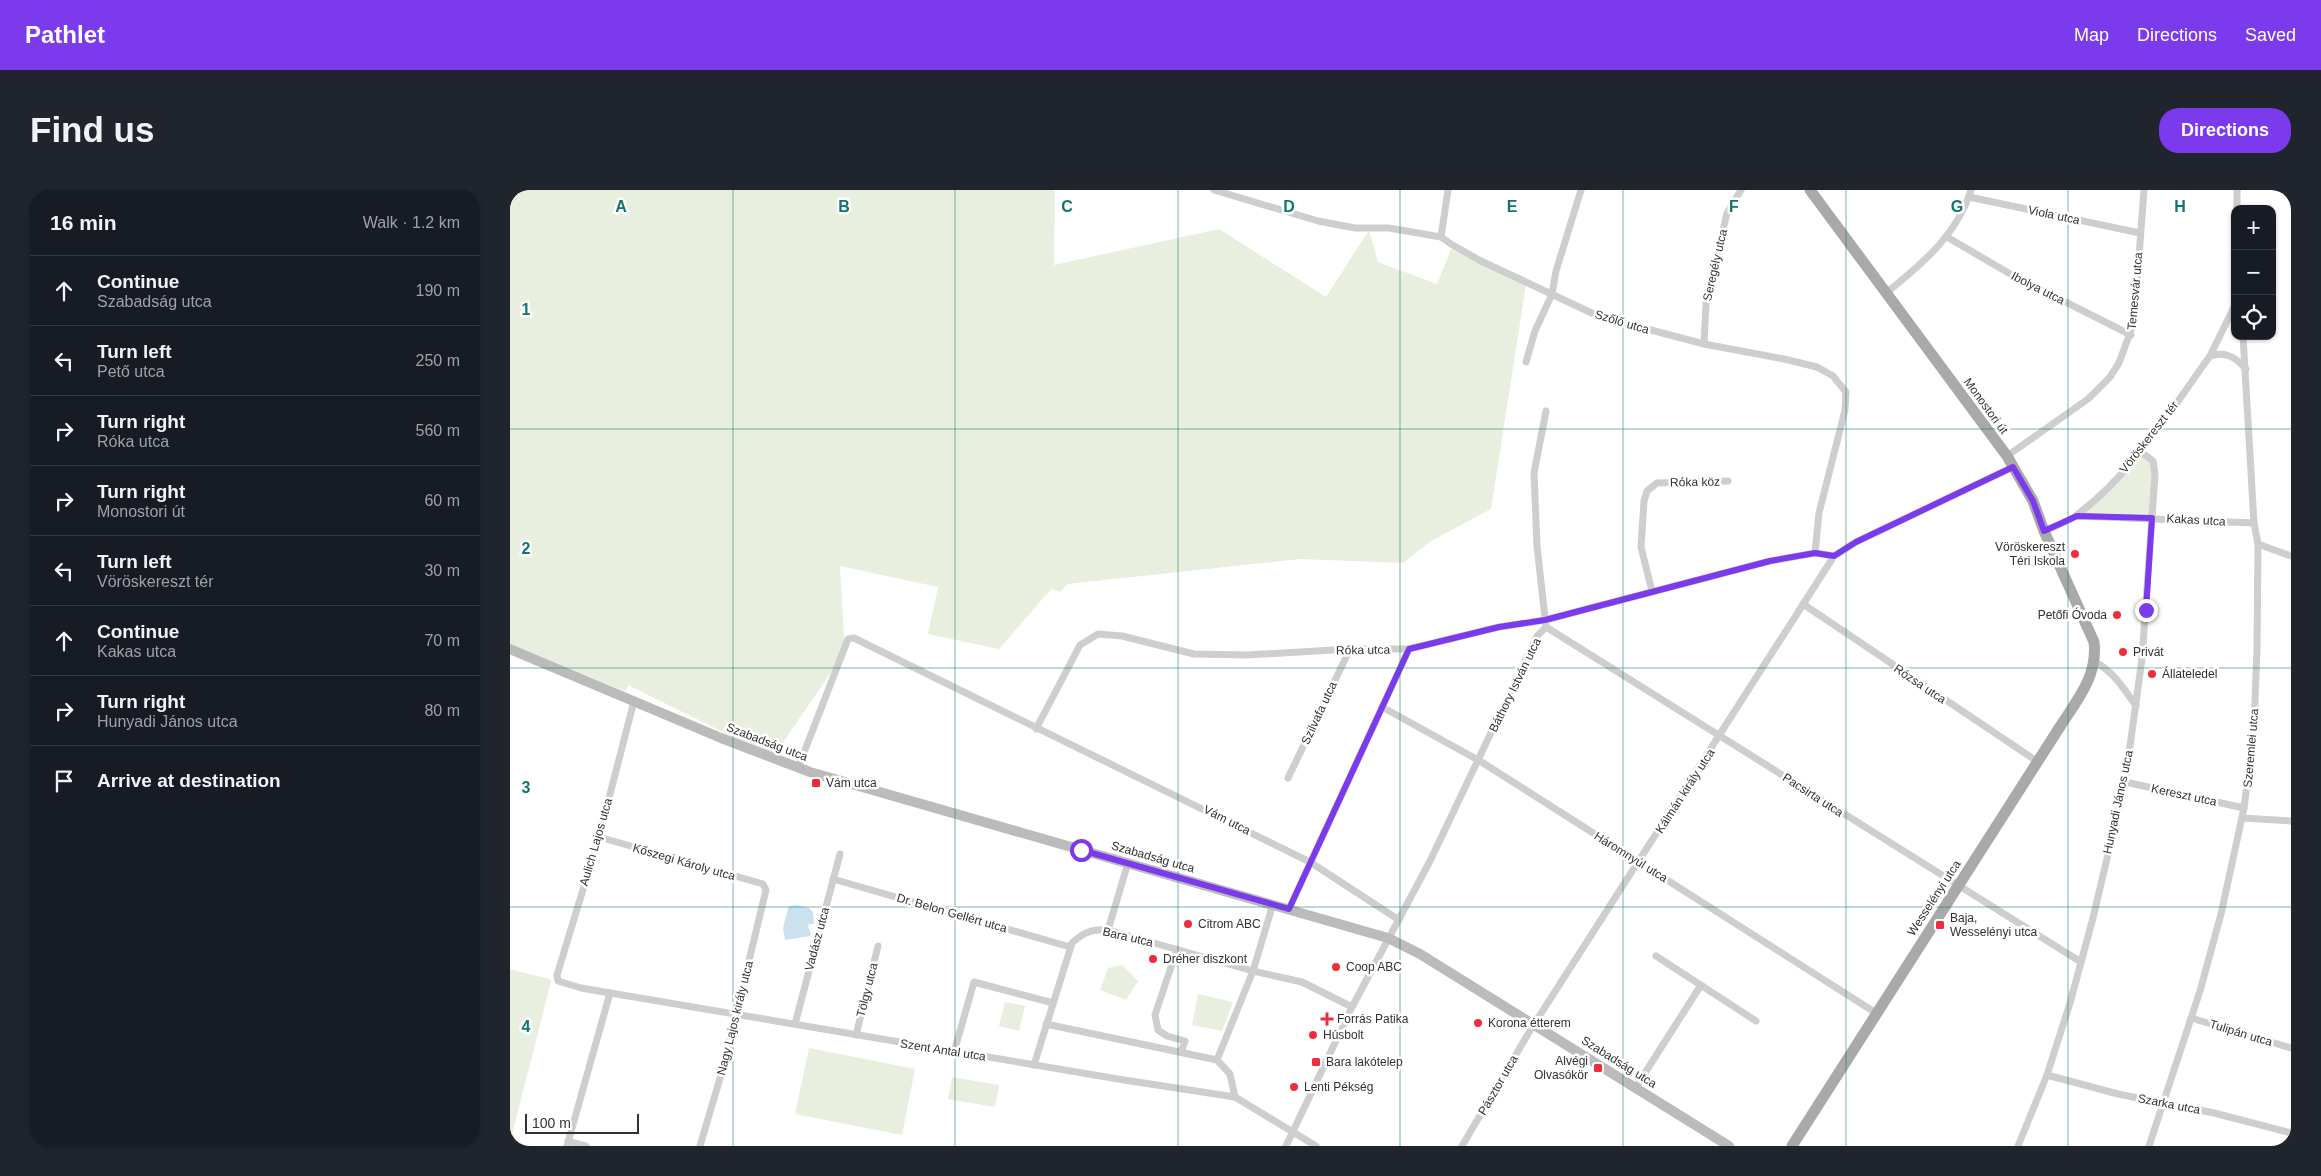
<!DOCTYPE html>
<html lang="en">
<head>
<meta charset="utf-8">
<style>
  :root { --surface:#171b24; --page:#20242c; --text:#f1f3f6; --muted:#9ea1a6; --line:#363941; --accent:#7c3aed }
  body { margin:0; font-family:Arial,sans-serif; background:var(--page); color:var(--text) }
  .controls { position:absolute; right:15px; top:15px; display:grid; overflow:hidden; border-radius:10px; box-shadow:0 1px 4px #0004 }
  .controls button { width:45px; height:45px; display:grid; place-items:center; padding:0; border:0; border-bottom:1px solid var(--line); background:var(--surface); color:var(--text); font:25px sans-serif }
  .scale { position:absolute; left:15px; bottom:12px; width:114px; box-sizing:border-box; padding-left:5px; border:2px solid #313131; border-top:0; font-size:14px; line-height:18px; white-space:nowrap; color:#313131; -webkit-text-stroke:4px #fff; paint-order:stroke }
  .stop { position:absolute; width:15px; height:15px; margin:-11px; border:4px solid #7c3aed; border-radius:50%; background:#fff }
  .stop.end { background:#7c3aed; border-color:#fff; box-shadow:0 1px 5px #0008 }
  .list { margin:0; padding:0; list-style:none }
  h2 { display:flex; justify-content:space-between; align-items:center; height:65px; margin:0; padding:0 20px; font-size:21px }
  h2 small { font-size:16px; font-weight:400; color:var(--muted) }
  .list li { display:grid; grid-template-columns:32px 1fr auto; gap:15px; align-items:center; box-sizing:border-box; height:70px; padding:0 20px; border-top:1px solid var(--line) }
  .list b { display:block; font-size:19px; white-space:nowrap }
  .list p { margin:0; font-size:16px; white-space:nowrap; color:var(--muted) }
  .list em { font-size:16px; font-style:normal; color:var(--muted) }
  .icon { flex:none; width:28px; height:28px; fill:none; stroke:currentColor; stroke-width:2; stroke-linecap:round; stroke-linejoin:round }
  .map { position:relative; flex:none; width:1781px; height:956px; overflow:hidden; border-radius:20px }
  header { display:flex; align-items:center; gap:30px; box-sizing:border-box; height:70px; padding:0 25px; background:var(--accent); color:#fff }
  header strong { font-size:24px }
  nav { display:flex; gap:28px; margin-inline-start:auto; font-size:18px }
  .intro { display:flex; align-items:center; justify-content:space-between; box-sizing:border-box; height:120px; padding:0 30px }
  h1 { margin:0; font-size:35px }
  .button { padding:12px 22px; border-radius:20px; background:var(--accent); color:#fff; font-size:18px; font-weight:700 }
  main { display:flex; gap:30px; padding:0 30px }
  aside { flex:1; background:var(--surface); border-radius:20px; box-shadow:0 1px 4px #0004 }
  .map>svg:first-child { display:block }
  .green { fill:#e8efdf }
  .water { fill:#cbe1ef }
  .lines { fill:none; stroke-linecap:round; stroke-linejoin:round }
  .street { stroke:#cecece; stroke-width:7 }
  .secondary { stroke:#bbb; stroke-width:10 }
  .primary { stroke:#a9a9a9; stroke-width:11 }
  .route { stroke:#7c3aed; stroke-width:6 }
  .grid { fill:none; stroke:#0f766e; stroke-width:1; stroke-opacity:0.55 }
  .poi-dot { fill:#ef2c3c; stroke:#fff; stroke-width:2 }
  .labels { text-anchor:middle; stroke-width:5; stroke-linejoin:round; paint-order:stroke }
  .street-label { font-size:12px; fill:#313131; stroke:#fff }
  .poi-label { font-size:12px; fill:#313131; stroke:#fff; text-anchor:start }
  .grid-label { font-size:16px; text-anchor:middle; font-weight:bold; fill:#0f766e; stroke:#fff; stroke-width:5; stroke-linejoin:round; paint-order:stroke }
</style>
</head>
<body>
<header>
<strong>Pathlet</strong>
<nav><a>Map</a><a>Directions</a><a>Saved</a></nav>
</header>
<div class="intro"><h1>Find us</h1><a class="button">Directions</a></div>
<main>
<aside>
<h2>16 min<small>Walk · 1.2 km</small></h2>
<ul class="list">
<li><svg class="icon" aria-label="ahead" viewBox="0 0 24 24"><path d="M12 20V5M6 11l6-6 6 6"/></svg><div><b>Continue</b><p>Szabadság utca</p></div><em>190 m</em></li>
<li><svg class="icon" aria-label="left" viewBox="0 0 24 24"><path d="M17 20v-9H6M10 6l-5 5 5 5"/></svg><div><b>Turn left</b><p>Pető utca</p></div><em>250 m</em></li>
<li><svg class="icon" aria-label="right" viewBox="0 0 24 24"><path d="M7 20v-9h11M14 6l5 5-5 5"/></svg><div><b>Turn right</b><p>Róka utca</p></div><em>560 m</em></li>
<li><svg class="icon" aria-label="right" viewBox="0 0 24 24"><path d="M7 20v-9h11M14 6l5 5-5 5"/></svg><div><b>Turn right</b><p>Monostori út</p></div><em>60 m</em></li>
<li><svg class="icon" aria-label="left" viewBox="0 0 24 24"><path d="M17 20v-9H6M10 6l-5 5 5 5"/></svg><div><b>Turn left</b><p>Vöröskereszt tér</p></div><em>30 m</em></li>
<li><svg class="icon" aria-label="ahead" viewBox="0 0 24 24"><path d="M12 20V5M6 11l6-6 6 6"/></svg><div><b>Continue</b><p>Kakas utca</p></div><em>70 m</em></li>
<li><svg class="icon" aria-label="right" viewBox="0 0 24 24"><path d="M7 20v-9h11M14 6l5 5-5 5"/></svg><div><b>Turn right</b><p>Hunyadi János utca</p></div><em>80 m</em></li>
<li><svg class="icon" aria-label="arrive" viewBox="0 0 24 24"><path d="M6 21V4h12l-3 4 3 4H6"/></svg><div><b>Arrive at destination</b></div></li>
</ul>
</aside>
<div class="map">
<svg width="1781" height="956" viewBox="0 0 1781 956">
  <rect width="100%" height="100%" fill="#fff"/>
  <g class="green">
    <path d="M 0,0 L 545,0 L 544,75 L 709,39 L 816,107 L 859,40 L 868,72 L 927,94 L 941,59 L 1017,88 L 981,319 L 921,351 L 893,373 L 790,369 L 557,394 L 551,402 L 541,399 L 489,459 L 418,444 L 428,397 L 330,376 L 335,462 L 263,567 L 118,495 L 116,502 L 0,454 Z"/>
    <path d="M 1631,262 L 1643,271 L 1645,284 L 1639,325 L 1574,323 Z"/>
    <path d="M 612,775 L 628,791 L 616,810 L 590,800 L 598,778 Z"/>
    <path d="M 0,779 L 39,789 L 41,791 L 0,953 Z"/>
    <path d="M 688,804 L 723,812 L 712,841 L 682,835 Z"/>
    <path d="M 495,812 L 515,816 L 509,841 L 489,836 Z"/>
    <path d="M 299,858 L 405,879 L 392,945 L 285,924 Z"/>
    <path d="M 442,887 L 489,895 L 485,917 L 438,909 Z"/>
  </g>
  <path class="water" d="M 287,715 L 299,718 L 303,722 L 304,734 L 299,734 L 298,737 L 301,743 L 300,746 L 275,750 L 273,738 L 278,719 L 279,716 Z"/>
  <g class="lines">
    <g class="street">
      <path d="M 704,0 L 808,31 L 845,38 L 879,38 L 931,47 L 941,54 L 969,70 L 1088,126 L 1194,154 L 1274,169 L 1307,177 L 1323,186 L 1336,202 L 1335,220 L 1309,323 L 1305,363"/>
      <path d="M 1727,0 L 1727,19"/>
      <path d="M 1459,7 L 1630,43"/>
      <path d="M 931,47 L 938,0"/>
      <path d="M 1437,47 L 1502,85 L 1621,145"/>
      <path d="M 1376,103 C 1411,75 1447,45 1461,0"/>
      <path d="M 1194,154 L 1196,113 L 1217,23 L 1231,0"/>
      <path d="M 1700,166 L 1725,115"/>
      <path d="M 1016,172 L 1025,141 L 1042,104 L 1046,81 L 1071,0"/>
      <path d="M 1497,266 L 1578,209 L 1600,187 L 1609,173 L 1624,132 L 1634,0"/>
      <path d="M 1567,326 L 1744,333"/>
      <path d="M 1534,341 C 1545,336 1559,332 1568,324 C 1623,283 1660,221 1700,166 C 1716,161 1725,167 1736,179"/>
      <path d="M 1748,354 L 1781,366"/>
      <path d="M 1142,401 L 1131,357 L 1134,311 L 1137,301 L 1147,293 L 1218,291"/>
      <path d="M 1293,414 L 1528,572"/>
      <path d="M 1036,437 L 1571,772"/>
      <path d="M 1585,472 C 1603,481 1615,500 1626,516"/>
      <path d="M 124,511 L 89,647 L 47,785 L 48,791 L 71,798 L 614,890 L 725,907 L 806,956"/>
      <path d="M 872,517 L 970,571 L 1366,823"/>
      <path d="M 526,539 L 570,455 L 588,444 L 612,446 L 684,464 L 737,465 L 840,459 L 899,459 L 989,437 L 1035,430 L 1260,371 L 1305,363 L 1324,366 L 1346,352 L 1503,277"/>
      <path d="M 288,578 L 338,449 L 344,448 L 800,672 L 889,730"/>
      <path d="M 778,588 L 840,459"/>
      <path d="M 1615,592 L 1734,618"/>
      <path d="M 1732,628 L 1781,631"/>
      <path d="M 89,647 L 253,694 L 256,700 L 213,878 L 190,956"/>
      <path d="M 323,689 L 560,757"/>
      <path d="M 779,719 L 899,459"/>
      <path d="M 598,740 L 618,673"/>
      <path d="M 667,759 L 645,825 L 648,840 L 657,846 L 675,851 L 671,862"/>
      <path d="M 1146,766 L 1246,831"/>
      <path d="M 1681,828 L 1781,858"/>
      <path d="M 285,834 L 330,664"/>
      <path d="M 536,834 L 707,870 L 720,884 L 725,907"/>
      <path d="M 346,845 L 368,756"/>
      <path d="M 444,862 L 464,792 L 543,813"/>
      <path d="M 707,870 L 743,781 L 763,714"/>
      <path d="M 524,875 L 562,753 C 574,742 582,739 598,740 L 743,781 L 792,792 L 842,817"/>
      <path d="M 1537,885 L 1608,904 L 1704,923 L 1781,943"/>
      <path d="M 1126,897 L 1191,795"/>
      <path d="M 58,951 L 76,956"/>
      <path d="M 57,956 L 100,803"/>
      <path d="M 776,956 L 842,817 L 920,671 L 1027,446 L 1036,437 L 1027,356 L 1024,283 L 1036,221"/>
      <path d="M 952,956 L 1021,839 L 1324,366"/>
      <path d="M 1508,956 L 1537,885 L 1560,813 L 1583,728 L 1615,592 L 1632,469 L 1645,284 L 1643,271 L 1631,262"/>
      <path d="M 1639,956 L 1690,801 L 1711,724 L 1734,618 L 1744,538 L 1747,458 L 1748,354 L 1744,333 L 1733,146"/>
    </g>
    <path class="secondary" d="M 0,459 L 211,548 L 300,582 L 878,748 L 910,764 L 1219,956"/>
    <path class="primary" d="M 1282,956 L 1551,535 C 1568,509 1588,485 1584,452 L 1534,341 L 1523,311 L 1497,266 L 1300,0"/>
  </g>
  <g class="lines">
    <path class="route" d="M 571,660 L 779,719 L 899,459 L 989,437 L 1035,430 L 1260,371 L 1305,363 L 1324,366 L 1346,352 L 1503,277 L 1523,311 L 1534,341 L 1567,326 L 1642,328 L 1636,420"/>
  </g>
  <path class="grid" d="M 223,0 L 223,956M 445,0 L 445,956M 668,0 L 668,956M 890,0 L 890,956M 1113,0 L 1113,956M 1336,0 L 1336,956M 1558,0 L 1558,956M 0,239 L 1781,239M 0,478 L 1781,478M 0,717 L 1781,717"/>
  <g class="poi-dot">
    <circle cx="1565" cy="364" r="5"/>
    <circle cx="1607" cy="425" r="5"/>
    <circle cx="1613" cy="462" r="5"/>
    <circle cx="1642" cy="484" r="5"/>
    <rect x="301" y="588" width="10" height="10" rx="2.5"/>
    <circle cx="678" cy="734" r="5"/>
    <rect x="1425" y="730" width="10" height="10" rx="2.5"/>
    <circle cx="643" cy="769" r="5"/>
    <circle cx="826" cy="777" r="5"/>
    <path d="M814.5 821.5h5v5h5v5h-5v5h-5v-5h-5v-5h5z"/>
    <circle cx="968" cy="833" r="5"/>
    <circle cx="803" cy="845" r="5"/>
    <rect x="801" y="867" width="10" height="10" rx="2.5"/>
    <rect x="1083" y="873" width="10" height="10" rx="2.5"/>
    <circle cx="784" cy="897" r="5"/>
  </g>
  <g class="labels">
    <g class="street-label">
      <text transform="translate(1544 25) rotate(12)" y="4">Viola utca</text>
      <text transform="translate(1205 75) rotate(-77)" y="4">Seregély utca</text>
      <text transform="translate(1528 98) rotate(27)" y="4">Ibolya utca</text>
      <text transform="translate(1625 101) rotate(-85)" y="4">Temesvár utca</text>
      <text transform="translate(1112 132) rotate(17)" y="4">Szőlő utca</text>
      <text transform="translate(1476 216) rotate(54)" y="4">Monostori út</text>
      <text transform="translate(1639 247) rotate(-52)" y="4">Vöröskereszt tér</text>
      <text transform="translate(1185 292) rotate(-1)" y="4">Róka köz</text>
      <text transform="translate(1686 330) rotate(3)" y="4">Kakas utca</text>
      <text transform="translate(853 460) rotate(-1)" y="4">Róka utca</text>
      <text transform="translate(1410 494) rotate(34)" y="4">Rózsa utca</text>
      <text transform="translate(1005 495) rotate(-64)" y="4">Báthory István utca</text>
      <text transform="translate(809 523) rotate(-65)" y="4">Szilvafa utca</text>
      <text transform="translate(257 552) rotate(21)" y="4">Szabadság utca</text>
      <text transform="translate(1741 558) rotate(-85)" y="4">Szeremlei utca</text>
      <text transform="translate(1175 601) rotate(-57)" y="4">Kálmán király utca</text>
      <text transform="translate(1303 605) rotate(33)" y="4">Pacsirta utca</text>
      <text transform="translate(1674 605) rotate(12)" y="4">Kereszt utca</text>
      <text transform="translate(1608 612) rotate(-78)" y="4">Hunyadi János utca</text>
      <text transform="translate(717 630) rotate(27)" y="4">Vám utca</text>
      <text transform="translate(86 652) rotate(-74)" y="4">Aulich Lajos utca</text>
      <text transform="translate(643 667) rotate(16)" y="4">Szabadság utca</text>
      <text transform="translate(1121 667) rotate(32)" y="4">Háromnyúl utca</text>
      <text transform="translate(174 672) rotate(16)" y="4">Kőszegi Károly utca</text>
      <text transform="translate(1424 708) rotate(-57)" y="4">Wesselényi utca</text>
      <text transform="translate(442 723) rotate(16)" y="4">Dr. Belon Gellért utca</text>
      <text transform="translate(618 747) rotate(13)" y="4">Bara utca</text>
      <text transform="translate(307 749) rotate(-75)" y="4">Vadász utca</text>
      <text transform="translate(357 800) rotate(-76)" y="4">Tölgy utca</text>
      <text transform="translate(225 828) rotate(-76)" y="4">Nagy Lajos király utca</text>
      <text transform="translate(1731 843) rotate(17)" y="4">Tulipán utca</text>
      <text transform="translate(433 860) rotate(9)" y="4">Szent Antal utca</text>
      <text transform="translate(1109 872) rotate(32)" y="4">Szabadság utca</text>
      <text transform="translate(988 895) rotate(-60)" y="4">Pásztor utca</text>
      <text transform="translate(1659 914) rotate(11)" y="4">Szarka utca</text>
    </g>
    <g class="poi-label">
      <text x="1555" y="361" text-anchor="end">Vöröskereszt<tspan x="1555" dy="14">Téri Iskola</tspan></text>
      <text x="1597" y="429" text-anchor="end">Petőfi Óvoda</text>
      <text x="1623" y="466">Privát</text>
      <text x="1652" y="488">Állateledel</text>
      <text x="316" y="597">Vám utca</text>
      <text x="1440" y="732">Baja,<tspan x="1440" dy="14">Wesselényi utca</tspan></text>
      <text x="688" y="738">Citrom ABC</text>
      <text x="653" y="773">Dréher diszkont</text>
      <text x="836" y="781">Coop ABC</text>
      <text x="827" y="833">Forrás Patika</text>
      <text x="978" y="837">Korona étterem</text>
      <text x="813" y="849">Húsbolt</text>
      <text x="1078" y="875" text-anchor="end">Alvégi<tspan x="1078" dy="14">Olvasókör</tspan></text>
      <text x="816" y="876">Bara lakótelep</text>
      <text x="794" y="901">Lenti Pékség</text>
    </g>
  </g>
  <g class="grid-label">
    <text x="111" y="22">A</text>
    <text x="334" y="22">B</text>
    <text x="557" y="22">C</text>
    <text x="779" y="22">D</text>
    <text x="1002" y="22">E</text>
    <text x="1224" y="22">F</text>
    <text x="1447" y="22">G</text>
    <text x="1670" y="22">H</text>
    <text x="16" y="125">1</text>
    <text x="16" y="364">2</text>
    <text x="16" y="603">3</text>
    <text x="16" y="842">4</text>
  </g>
</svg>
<div class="controls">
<button>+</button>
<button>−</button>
<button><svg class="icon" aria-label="locate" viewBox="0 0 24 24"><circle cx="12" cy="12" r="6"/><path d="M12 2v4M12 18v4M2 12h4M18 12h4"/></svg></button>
</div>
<div class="scale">100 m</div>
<div class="stop" style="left:571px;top:660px"></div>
<div class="stop end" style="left:1636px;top:420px"></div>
</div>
</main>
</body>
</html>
